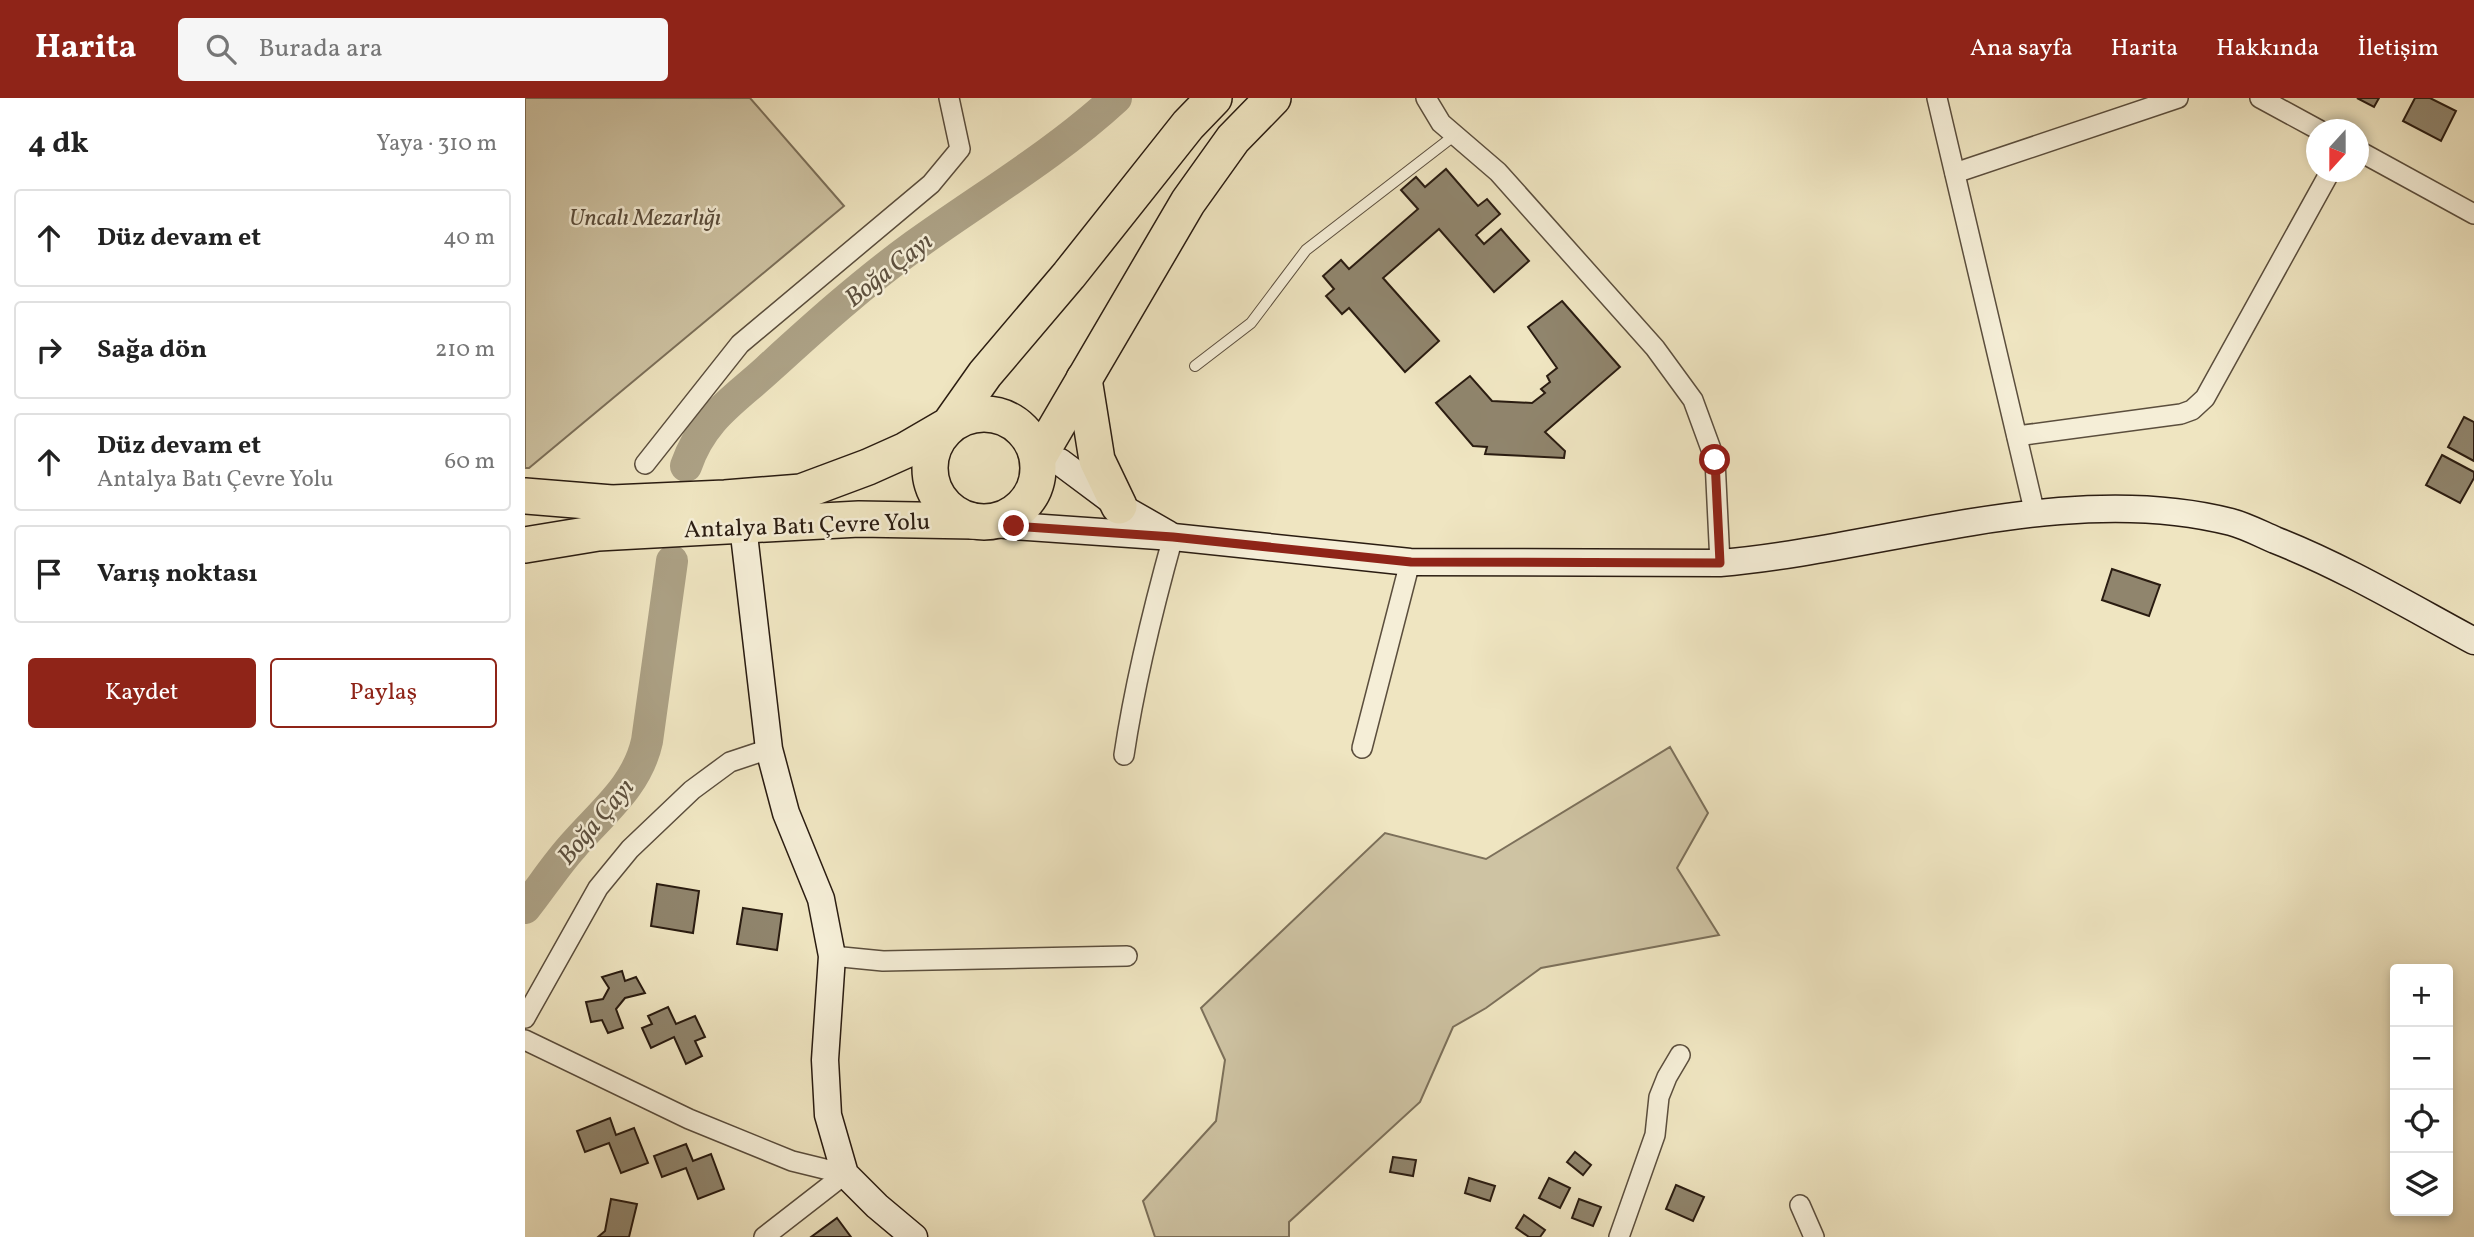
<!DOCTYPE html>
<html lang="tr">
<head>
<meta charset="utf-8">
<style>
  :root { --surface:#fff; --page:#f6f6f6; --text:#222; --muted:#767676; --line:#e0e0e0; --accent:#8f2418 }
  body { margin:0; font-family:Vollkorn,serif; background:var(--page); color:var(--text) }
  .controls { position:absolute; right:21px; bottom:21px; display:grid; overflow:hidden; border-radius:7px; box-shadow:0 4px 10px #0003 }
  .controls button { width:63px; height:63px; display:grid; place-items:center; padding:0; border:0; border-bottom:2px solid var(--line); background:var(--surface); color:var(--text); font:35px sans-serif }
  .compass { position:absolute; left:1781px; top:21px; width:63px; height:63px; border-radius:50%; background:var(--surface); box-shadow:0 4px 10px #0003; rotate:201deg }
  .stop { position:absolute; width:21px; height:21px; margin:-16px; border:5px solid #8f2418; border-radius:50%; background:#fff }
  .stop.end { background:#8f2418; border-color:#fff; box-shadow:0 2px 7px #0008 }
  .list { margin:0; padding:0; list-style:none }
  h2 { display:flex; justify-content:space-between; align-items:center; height:91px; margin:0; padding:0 28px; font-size:30px }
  h2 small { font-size:23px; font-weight:400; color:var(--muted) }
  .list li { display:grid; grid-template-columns:46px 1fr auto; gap:21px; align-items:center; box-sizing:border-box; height:98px; margin:0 14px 14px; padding:0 14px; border:2px solid var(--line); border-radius:7px }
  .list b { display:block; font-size:26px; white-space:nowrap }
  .list p { margin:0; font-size:23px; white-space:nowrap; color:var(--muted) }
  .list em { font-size:23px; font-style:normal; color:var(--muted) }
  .actions { display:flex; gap:14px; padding:21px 28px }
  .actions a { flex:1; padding:16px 0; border:2px solid var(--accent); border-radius:7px; text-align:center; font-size:24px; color:var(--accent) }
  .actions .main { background:var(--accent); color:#fff }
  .icon { flex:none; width:38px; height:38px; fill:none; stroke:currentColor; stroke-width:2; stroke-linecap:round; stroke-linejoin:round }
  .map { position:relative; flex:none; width:1949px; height:1139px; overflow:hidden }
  header { display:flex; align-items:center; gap:42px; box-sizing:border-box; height:98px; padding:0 35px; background:var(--accent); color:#fff }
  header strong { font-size:33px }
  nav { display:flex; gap:38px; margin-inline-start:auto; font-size:24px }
  .search { width:490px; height:63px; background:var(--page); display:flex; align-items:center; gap:18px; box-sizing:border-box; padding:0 24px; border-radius:7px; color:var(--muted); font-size:26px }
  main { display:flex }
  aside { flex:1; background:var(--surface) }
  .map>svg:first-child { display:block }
  .green { fill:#cec3a3; stroke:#7c705a; stroke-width:2 }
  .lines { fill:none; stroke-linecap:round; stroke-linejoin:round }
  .river { stroke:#aca185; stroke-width:32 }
  .building { fill:#90856d; stroke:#2a1c11; stroke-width:2 }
  .lane-casing { stroke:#5b4e3d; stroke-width:12 }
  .street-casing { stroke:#5b4e3d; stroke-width:22 }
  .secondary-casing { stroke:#2a1c11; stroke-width:29 }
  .highway-casing { stroke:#2a1c11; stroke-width:38 }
  .lane { stroke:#f5eed7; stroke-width:10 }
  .street { stroke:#f5eed7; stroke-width:19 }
  .secondary { stroke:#f5eed7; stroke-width:26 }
  .highway { stroke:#efe5c1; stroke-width:35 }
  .route { stroke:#8f2418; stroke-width:9 }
  .labels { text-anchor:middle; stroke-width:5; stroke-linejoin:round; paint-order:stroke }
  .park-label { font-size:24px; font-style:italic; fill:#5b4e3d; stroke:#f5eed7 }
  .street-label { font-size:24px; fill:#2a1c11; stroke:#f5eed7 }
  .water-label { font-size:26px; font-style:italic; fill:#5e513f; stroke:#f5eed7 }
</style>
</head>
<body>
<header>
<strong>Harita</strong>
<div class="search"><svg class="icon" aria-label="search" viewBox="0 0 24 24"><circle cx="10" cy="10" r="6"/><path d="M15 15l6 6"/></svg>Burada ara</div>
<nav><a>Ana sayfa</a><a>Harita</a><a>Hakkında</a><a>İletişim</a></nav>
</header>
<main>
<aside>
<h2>4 dk<small>Yaya · 310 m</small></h2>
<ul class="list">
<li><svg class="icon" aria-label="ahead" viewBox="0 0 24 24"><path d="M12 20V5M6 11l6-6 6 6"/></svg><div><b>Düz devam et</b></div><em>40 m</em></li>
<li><svg class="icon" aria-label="right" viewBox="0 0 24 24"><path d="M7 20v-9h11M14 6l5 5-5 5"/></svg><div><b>Sağa dön</b></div><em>210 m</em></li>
<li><svg class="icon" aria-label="ahead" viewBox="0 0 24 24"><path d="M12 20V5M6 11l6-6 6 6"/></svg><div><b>Düz devam et</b><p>Antalya Batı Çevre Yolu</p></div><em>60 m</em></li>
<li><svg class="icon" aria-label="arrive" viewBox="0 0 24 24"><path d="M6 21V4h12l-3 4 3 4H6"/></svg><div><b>Varış noktası</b></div></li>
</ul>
<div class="actions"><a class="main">Kaydet</a><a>Paylaş</a></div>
</aside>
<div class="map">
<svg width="1949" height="1139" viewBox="0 0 1949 1139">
  <rect width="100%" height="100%" fill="#efe5c1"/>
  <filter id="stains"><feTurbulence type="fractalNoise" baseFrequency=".00286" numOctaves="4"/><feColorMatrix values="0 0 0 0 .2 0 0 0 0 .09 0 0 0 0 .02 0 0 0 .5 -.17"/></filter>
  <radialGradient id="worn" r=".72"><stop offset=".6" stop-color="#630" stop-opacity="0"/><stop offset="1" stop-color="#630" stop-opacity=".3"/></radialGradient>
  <g class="green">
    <path d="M 0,0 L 225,0 L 319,108 L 4,370 L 0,370 Z"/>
    <path d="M 1145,649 L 1183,715 L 1152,770 L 1194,837 L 1016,870 L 961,910 L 928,929 L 895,1004 L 764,1124 L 764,1139 L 630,1139 L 618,1103 L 691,1023 L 700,962 L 676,910 L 860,735 L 961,761 Z"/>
  </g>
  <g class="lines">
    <g class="river">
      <path d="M 161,368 C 177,321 208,303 242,272 C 289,229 338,185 389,148 C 457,99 529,57 591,0"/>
      <path d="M 0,810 C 16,790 30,768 47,749 C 76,715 112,689 122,643 L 147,463"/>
    </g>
  </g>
  <g class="building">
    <path d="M 1832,0 L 1854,0 L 1849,9 Z"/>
    <path d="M 1890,0 L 1905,0 L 1931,13 L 1916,43 L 1878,23 Z"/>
    <path d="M 921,71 L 953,108 L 962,101 L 975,116 L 951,137 L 959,146 L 976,131 L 1004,163 L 969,194 L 914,131 L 858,180 L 914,243 L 880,274 L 824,210 L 817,216 L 801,198 L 809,191 L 798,178 L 816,162 L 824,171 L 893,111 L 876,92 L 891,79 L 900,89 Z"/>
    <path d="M 1037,203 L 1095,269 L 1020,334 L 1040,353 L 1039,360 L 960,356 L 962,349 L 948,348 L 911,305 L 945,278 L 967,303 L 1007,305 L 1020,295 L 1016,291 L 1025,284 L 1022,278 L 1032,270 L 1003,229 Z"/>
    <path d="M 1939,319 L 1949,324 L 1949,363 L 1923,349 Z"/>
    <path d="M 1917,357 L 1949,374 L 1949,380 L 1935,405 L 1901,387 Z"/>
    <path d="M 1587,471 L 1635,487 L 1624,518 L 1577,502 Z"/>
    <path d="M 132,786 L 174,793 L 168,835 L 126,828 Z"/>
    <path d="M 218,810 L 257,816 L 252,852 L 212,846 Z"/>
    <path d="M 97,873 L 100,883 L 111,879 L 120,895 L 100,900 L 91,911 L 98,930 L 83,935 L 77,922 L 66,924 L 61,904 L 78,901 L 84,890 L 77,879 Z"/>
    <path d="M 143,909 L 151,926 L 170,918 L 180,939 L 170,943 L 177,958 L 161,966 L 149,939 L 126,950 L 117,930 L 127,926 L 123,918 Z"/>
    <path d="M 85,1020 L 91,1037 L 109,1030 L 123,1065 L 96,1075 L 84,1045 L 60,1054 L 52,1033 Z"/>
    <path d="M 161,1046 L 168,1063 L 186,1056 L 199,1091 L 173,1101 L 161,1070 L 137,1079 L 129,1058 Z"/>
    <path d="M 1050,1054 L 1066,1067 L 1058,1077 L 1042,1064 Z"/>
    <path d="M 868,1059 L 891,1062 L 888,1078 L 865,1074 Z"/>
    <path d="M 944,1080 L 970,1088 L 965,1103 L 940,1095 Z"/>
    <path d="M 1024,1080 L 1045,1090 L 1035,1110 L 1014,1100 Z"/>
    <path d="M 1151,1087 L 1179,1099 L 1168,1123 L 1141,1111 Z"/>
    <path d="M 86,1101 L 112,1106 L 104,1139 L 73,1139 L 80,1133 Z"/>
    <path d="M 1054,1101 L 1076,1109 L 1068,1128 L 1047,1120 Z"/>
    <path d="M 999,1117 L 1020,1132 L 1015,1139 L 1004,1139 L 991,1130 Z"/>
    <path d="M 312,1120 L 326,1139 L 286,1139 Z"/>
  </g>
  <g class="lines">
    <defs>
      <path id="lane" d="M 670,268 L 726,225 L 781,152 L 930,37"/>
      <g id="street">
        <path d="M 901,0 L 916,25 L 973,74 L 1130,250 L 1168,302 L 1190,362 L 1195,465"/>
        <path d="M 1412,0 L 1510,416"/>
        <path d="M 1735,0 L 1794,32"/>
        <path d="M 1834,53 L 1949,116"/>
        <path d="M 1430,75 L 1653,0"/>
        <path d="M 1492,338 L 1656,316 L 1667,312 L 1680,300 L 1805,74"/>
        <path d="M 120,366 L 215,246 L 406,86 L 435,51 L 424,0"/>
        <path d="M 837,650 L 885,464"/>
        <path d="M 599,657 C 610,583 628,511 648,439"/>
        <path d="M 307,858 L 358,863 L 602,858"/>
        <path d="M 0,920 L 73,790 L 105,751 L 167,692 L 205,664 L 244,651"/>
        <path d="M 0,942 L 164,1021 L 267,1063 L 320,1076"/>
        <path d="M 1275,1107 L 1289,1139"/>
        <path d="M 239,1139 L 320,1076"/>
        <path d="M 1094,1139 L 1130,1037 L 1134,999 L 1142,979 L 1155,957"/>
      </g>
      <g id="secondary">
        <path d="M 513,360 L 535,364 L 594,408 L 643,436"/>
        <path d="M 448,423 L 489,428 L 648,439 L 885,464 L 1195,465 C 1359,451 1542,382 1706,424 C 1721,428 1736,436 1750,442 C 1819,469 1884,508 1949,543"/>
        <path d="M 218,428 L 244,651 L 261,715 L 296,801 L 307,858 L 300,962 L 303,1017 L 320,1076 L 352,1108 L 389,1139"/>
      </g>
      <g id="highway">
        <path d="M 559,281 L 572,362 L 594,408"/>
        <circle cx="459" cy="370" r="54"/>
        <path d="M 513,360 L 663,104 L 708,41 L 748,0"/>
        <path d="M 0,398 L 87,405 L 200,400 L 276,394 L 343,369 L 381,352 L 424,327 L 460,276 L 544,177 L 663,27 L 689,0"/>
        <path d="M 0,447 L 73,435 L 334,421 L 448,423"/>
      </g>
    </defs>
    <use href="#lane" class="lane-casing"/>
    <use href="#street" class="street-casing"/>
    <use href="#secondary" class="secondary-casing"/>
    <use href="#highway" class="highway-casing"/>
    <use href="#lane" class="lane"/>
    <use href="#street" class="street"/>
    <use href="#secondary" class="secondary"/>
    <use href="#highway" class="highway"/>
  </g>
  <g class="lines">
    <path class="route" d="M 489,428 L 648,439 L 886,464 L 1195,465 L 1190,362"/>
  </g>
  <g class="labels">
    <g class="park-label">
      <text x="120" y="127">Uncalı Mezarlığı</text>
    </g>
    <g class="street-label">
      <text transform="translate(282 427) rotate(-2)" y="8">Antalya Batı Çevre Yolu</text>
    </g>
    <g class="water-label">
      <text transform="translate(363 171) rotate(-38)" y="9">Boğa Çayı</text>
      <text transform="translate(70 723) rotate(-50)" y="9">Boğa Çayı</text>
    </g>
  </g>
  <rect width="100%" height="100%" filter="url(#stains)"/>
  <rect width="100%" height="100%" fill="url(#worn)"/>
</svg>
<div class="controls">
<button>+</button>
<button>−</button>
<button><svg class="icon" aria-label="locate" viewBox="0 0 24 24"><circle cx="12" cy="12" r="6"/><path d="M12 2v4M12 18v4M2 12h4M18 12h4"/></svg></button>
<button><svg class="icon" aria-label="layers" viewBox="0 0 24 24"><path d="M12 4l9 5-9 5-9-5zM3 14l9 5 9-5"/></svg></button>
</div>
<svg class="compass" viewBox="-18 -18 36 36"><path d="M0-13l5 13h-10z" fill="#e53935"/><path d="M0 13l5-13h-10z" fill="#767676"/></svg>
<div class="stop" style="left:1190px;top:362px"></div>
<div class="stop end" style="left:489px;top:428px"></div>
</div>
</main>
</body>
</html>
